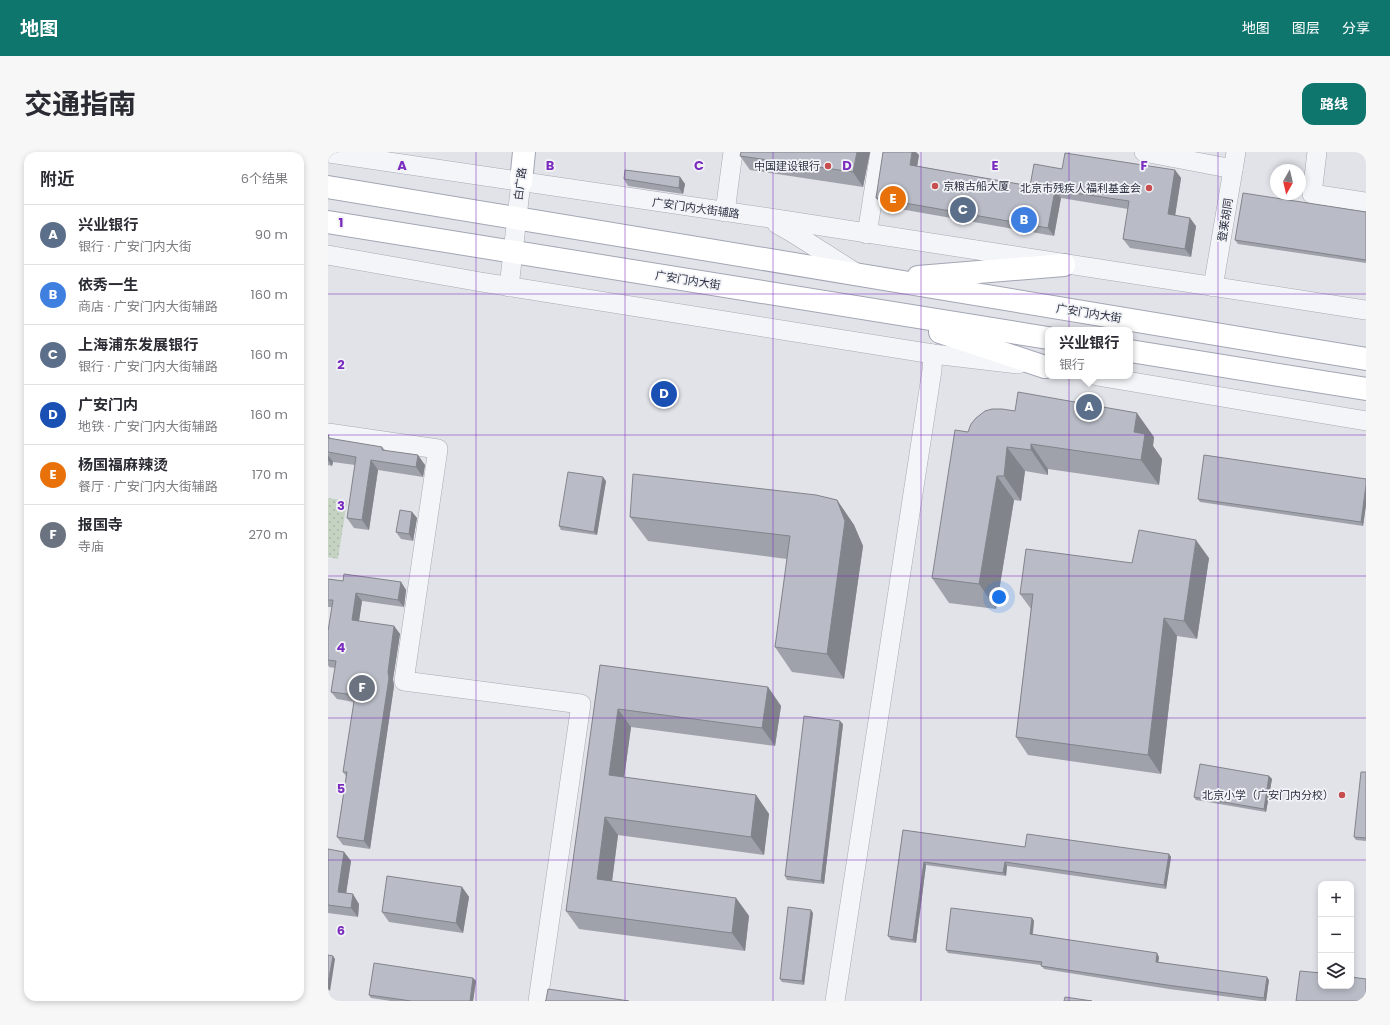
<!DOCTYPE html>
<html lang="zh">
<head>
<meta charset="utf-8">
<style>
  :root { --surface:#fff; --page:#f7f7f7; --text:#2b2b33; --muted:#7c7c81; --line:#e1e1e2; --accent:#0f766e }
  body { margin:0; font-family:Poppins,"Noto Sans SC",sans-serif; background:var(--page); color:var(--text) }
  .controls { position:absolute; right:12px; bottom:12px; display:grid; overflow:hidden; border-radius:8px; box-shadow:0 2px 6px #0003 }
  .controls button { width:36px; height:36px; display:grid; place-items:center; padding:0; border:0; border-bottom:1px solid var(--line); background:var(--surface); color:var(--text); font:20px sans-serif }
  .compass { position:absolute; left:942px; top:12px; width:36px; height:36px; border-radius:50%; background:var(--surface); box-shadow:0 2px 6px #0003; rotate:188deg }
  .you { position:absolute; left:671px; top:445px; width:14px; height:14px; margin:-10px; border:3px solid #fff; border-radius:50%; background:#1a73e8; box-shadow:0 0 0 6px #1a73e833 }
  .badge { display:grid; place-items:center; width:26px; height:26px; border-radius:50%; background:var(--accent); color:#fff; font-size:13px; font-weight:700 }
  .pin { position:absolute; translate:-50% -50%; border:2px solid #fff; box-shadow:0 1px 4px #0006 }
  .popup { position:absolute; left:717px; top:175px; width:88px; height:52px; box-sizing:border-box; display:grid; place-content:center; border-radius:8px; background:var(--surface); filter:drop-shadow(0 1px 3px #0005); font-size:13px; white-space:nowrap; color:var(--muted) }
  .popup b { font-size:15px; color:var(--text) }
  .popup::after { content:''; position:absolute; left:50%; top:100%; margin-left:-8px; border:8px solid transparent; border-top-color:var(--surface) }
  .list { margin:0; padding:0; list-style:none }
  h2 { display:flex; justify-content:space-between; align-items:center; height:52px; margin:0; padding:0 16px; font-size:17px }
  h2 small { font-size:13px; font-weight:400; color:var(--muted) }
  .list li { display:grid; grid-template-columns:26px 1fr auto; gap:12px; align-items:center; box-sizing:border-box; height:60px; padding:0 16px; border-top:1px solid var(--line) }
  .list b { display:block; font-size:15px; white-space:nowrap }
  .list p { margin:0; font-size:13px; white-space:nowrap; color:var(--muted) }
  .list em { font-size:13px; font-style:normal; color:var(--muted) }
  .icon { flex:none; width:22px; height:22px; fill:none; stroke:currentColor; stroke-width:2; stroke-linecap:round; stroke-linejoin:round }
  .map { position:relative; flex:none; width:1038px; height:849px; overflow:hidden; border-radius:12px }
  header { display:flex; align-items:center; gap:24px; box-sizing:border-box; height:56px; padding:0 20px; background:var(--accent); color:#fff }
  header strong { font-size:19px }
  nav { display:flex; gap:22px; margin-inline-start:auto; font-size:14px }
  .intro { display:flex; align-items:center; justify-content:space-between; box-sizing:border-box; height:96px; padding:0 24px }
  h1 { margin:0; font-size:28px }
  .button { padding:10px 18px; border-radius:12px; background:var(--accent); color:#fff; font-size:14px; font-weight:700 }
  main { display:flex; gap:24px; padding:0 24px }
  aside { flex:1; background:var(--surface); border-radius:12px; box-shadow:0 2px 6px #0003 }
  .map>svg:first-child { display:block }
  .grass { fill:url(#grass-dots) }
  .lines { fill:none; stroke-linecap:round; stroke-linejoin:round }
  .minor-casing { stroke:#a7a9b3; stroke-width:20 }
  .major-casing { stroke:#a2a6b4; stroke-width:24 }
  .minor { stroke:#f4f5f8; stroke-width:19 }
  .major { stroke:#fff; stroke-width:22 }
  .wall { fill:#9fa2aa }
  .shaded-wall { fill:#82848b }
  .building { fill:#b9bcc6; stroke:#82848b }
  .grid { fill:none; stroke:#7b2cbf; stroke-width:1; stroke-opacity:0.55 }
  .poi-dot { fill:#c74e4e; stroke:#f1f3f7; stroke-width:1.5 }
  .labels { text-anchor:middle; stroke-width:3.5; stroke-linejoin:round; paint-order:stroke }
  .poi-label { font-size:11px; fill:#2b2f40; stroke:#f1f3f7; text-anchor:end }
  .street-label { font-size:11px; fill:#2b2f40; stroke:#f1f3f7 }
  .grid-label { font-size:13px; text-anchor:middle; font-weight:bold; fill:#7b2cbf; stroke:#f1f3f7; stroke-width:3.5; stroke-linejoin:round; paint-order:stroke }
</style>
</head>
<body>
<header>
<strong>地图</strong>
<nav><a>地图</a><a>图层</a><a>分享</a></nav>
</header>
<div class="intro"><h1>交通指南</h1><a class="button">路线</a></div>
<main>
<aside>
<h2>附近<small>6个结果</small></h2>
<ul class="list">
<li><span class="badge" style="background:#5c6f8a">A</span><div><b>兴业银行</b><p>银行 · 广安门内大街</p></div><em>90 m</em></li>
<li><span class="badge" style="background:#3f7fe0">B</span><div><b>依秀一生</b><p>商店 · 广安门内大街辅路</p></div><em>160 m</em></li>
<li><span class="badge" style="background:#5c6f8a">C</span><div><b>上海浦东发展银行</b><p>银行 · 广安门内大街辅路</p></div><em>160 m</em></li>
<li><span class="badge" style="background:#1a4fb4">D</span><div><b>广安门内</b><p>地铁 · 广安门内大街辅路</p></div><em>160 m</em></li>
<li><span class="badge" style="background:#e8710a">E</span><div><b>杨国福麻辣烫</b><p>餐厅 · 广安门内大街辅路</p></div><em>170 m</em></li>
<li><span class="badge" style="background:#6b7280">F</span><div><b>报国寺</b><p>寺庙</p></div><em>270 m</em></li>
</ul>
</aside>
<div class="map">
<svg width="1038" height="849" viewBox="0 0 1038 849">
  <defs>
    <pattern id="grass-dots" width="8" height="8" patternUnits="userSpaceOnUse"><rect width="8" height="8" fill="#c5d3c3"/><path d="M2 2h.1M6 6h.1" fill="none" stroke="#a9b5a9" stroke-width="1.8" stroke-linecap="round"/></pattern>
  </defs>
  <rect width="100%" height="100%" fill="#e2e3e9"/>
  <path class="grass" d="M 0,346 L 19,349 L 10,407 L 0,405 Z"/>
  <g class="lines">
    <defs>
      <g id="minor">
        <path d="M 816,0 L 905,17"/>
        <path d="M 989,0 L 984,42 L 1038,50"/>
        <path d="M 0,1 L 435,65 L 1038,158"/>
        <path d="M 397,60 L 405,0"/>
        <path d="M 449,72 L 465,81 L 528,121"/>
        <path d="M 539,82 L 552,0"/>
        <path d="M 0,103 L 153,130 L 605,202 L 690,212"/>
        <path d="M 181,135 L 193,30"/>
        <path d="M 885,135 L 908,0"/>
        <path d="M 769,224 L 1038,269"/>
        <path d="M 0,281 L 110,297 L 76,529 L 253,552 L 210,849"/>
        <path d="M 507,849 L 604,218 L 605,202"/>
      </g>
      <g id="major">
        <path d="M 193,30 L 196,0"/>
        <path d="M 0,35 C 346,90 692,151 1038,207"/>
        <path d="M 0,70 L 720,186"/>
        <path d="M 590,125 L 736,113"/>
        <path d="M 612,180 L 717,215"/>
        <path d="M 802,199 L 1038,237"/>
      </g>
    </defs>
    <use href="#minor" class="minor-casing"/>
    <use href="#major" class="major-casing"/>
    <use href="#minor" class="minor"/>
    <use href="#major" class="major"/>
  </g>
  <g class="wall">
    <path d="M 542,0 L 535,35 L 422,18 L 412,4 Z"/>
    <path d="M 591,3 L 589,14 L 702,34 L 734,17 L 847,18 L 853,26 L 847,63 L 868,74 L 863,105 L 802,96 L 795,87 L 800,57 L 733,46 L 726,84 L 555,54 L 548,46 Z"/>
    <path d="M 352,25 L 357,32 L 355,42 L 300,34 L 296,27 Z"/>
    <path d="M 1038,60 L 1038,111 L 910,92 L 907,88 Z"/>
    <path d="M 640,280 L 826,285 L 825,294 L 834,307 L 831,333 L 720,317 L 720,323 L 697,319 L 693,349 L 686,348 L 668,457 L 621,451 L 604,426 Z"/>
    <path d="M 0,283 L 3,287 L 54,295 L 57,298 L 97,313 L 95,325 L 50,318 L 41,378 L 26,376 L 19,366 L 27,313 L 5,310 L 4,314 L 0,313 Z"/>
    <path d="M 1038,327 L 1038,353 L 1035,374 L 872,350 L 870,347 Z"/>
    <path d="M 278,329 L 269,383 L 233,378 L 231,374 Z"/>
    <path d="M 509,348 L 526,373 L 535,394 L 516,527 L 464,520 L 447,495 L 459,407 L 320,389 L 302,365 Z"/>
    <path d="M 84,360 L 89,366 L 85,389 L 73,387 L 68,380 Z"/>
    <path d="M 881,406 L 869,487 L 849,484 L 833,622 L 700,603 L 688,585 L 703,457 L 692,442 L 804,411 Z"/>
    <path d="M 0,427 L 15,429 L 73,430 L 78,438 L 76,455 L 34,449 L 31,469 L 66,474 L 72,482 L 65,527 L 66,534 L 42,697 L 15,693 L 9,685 L 18,624 L 15,620 L 26,550 L 9,547 L 3,540 L 7,516 L 1,515 L 0,513 L 0,479 L 4,455 L 0,455 Z"/>
    <path d="M 272,513 L 440,535 L 453,554 L 447,594 L 303,575 L 296,625 L 428,643 L 441,662 L 436,703 L 290,683 L 284,729 L 408,746 L 421,764 L 417,799 L 251,777 L 238,759 Z"/>
    <path d="M 515,572 L 496,732 L 459,728 L 457,724 Z"/>
    <path d="M 1038,620 L 1038,689 L 1028,688 L 1026,685 Z"/>
    <path d="M 941,624 L 944,627 L 938,660 L 868,648 L 866,645 Z"/>
    <path d="M 575,678 L 697,695 L 841,702 L 843,705 L 838,737 L 679,714 L 678,724 L 598,713 L 588,791 L 563,788 L 560,784 Z"/>
    <path d="M 0,697 L 16,700 L 23,709 L 18,741 L 31,752 L 30,765 L 0,761 Z"/>
    <path d="M 134,735 L 141,745 L 135,781 L 61,770 L 54,760 Z"/>
    <path d="M 485,761 L 476,833 L 454,830 L 452,827 Z"/>
    <path d="M 704,766 L 706,769 L 705,782 L 831,805 L 830,810 L 941,828 L 938,849 L 932,849 L 841,837 L 716,817 L 713,813 L 620,801 L 618,798 Z"/>
    <path d="M 145,826 L 148,829 L 145,849 L 63,849 L 43,846 L 41,843 Z"/>
  </g>
  <g class="shaded-wall">
    <path d="M 529,0 L 542,0 L 535,35 L 525,20 Z"/>
    <path d="M 584,0 L 588,0 L 591,3 L 588,21 L 582,13 Z"/>
    <path d="M 847,18 L 853,26 L 846,71 L 840,62 Z"/>
    <path d="M 352,25 L 357,32 L 355,42 L 351,36 Z"/>
    <path d="M 727,38 L 733,46 L 726,84 L 720,76 Z"/>
    <path d="M 862,66 L 868,74 L 863,105 L 857,97 Z"/>
    <path d="M 809,261 L 826,285 L 825,294 L 834,307 L 831,333 L 813,308 L 806,280 Z"/>
    <path d="M 703,292 L 720,317 L 720,323 L 703,298 Z"/>
    <path d="M 679,295 L 697,319 L 693,349 L 676,324 Z"/>
    <path d="M 0,303 L 5,310 L 4,314 L 0,308 Z"/>
    <path d="M 90,303 L 97,313 L 95,325 L 88,315 Z"/>
    <path d="M 43,308 L 50,318 L 41,378 L 34,368 Z"/>
    <path d="M 669,324 L 686,348 L 668,457 L 651,432 Z"/>
    <path d="M 275,325 L 278,329 L 269,383 L 266,380 Z"/>
    <path d="M 1038,333 L 1038,353 L 1035,374 L 1033,370 Z"/>
    <path d="M 509,348 L 526,373 L 535,394 L 516,527 L 499,502 Z"/>
    <path d="M 84,360 L 89,366 L 85,389 L 81,382 Z"/>
    <path d="M 868,388 L 881,406 L 869,487 L 856,469 Z"/>
    <path d="M 73,430 L 78,438 L 76,455 L 70,448 Z"/>
    <path d="M 28,441 L 34,449 L 30,475 L 24,468 Z"/>
    <path d="M 836,466 L 849,484 L 833,622 L 820,603 Z"/>
    <path d="M 66,474 L 72,482 L 65,527 L 66,534 L 42,697 L 36,689 Z"/>
    <path d="M 440,535 L 453,554 L 447,594 L 434,576 Z"/>
    <path d="M 290,557 L 303,575 L 294,642 L 281,623 Z"/>
    <path d="M 512,569 L 515,572 L 496,732 L 493,729 Z"/>
    <path d="M 941,624 L 944,627 L 938,660 L 936,657 Z"/>
    <path d="M 428,643 L 441,662 L 436,703 L 423,685 Z"/>
    <path d="M 277,665 L 290,683 L 282,745 L 269,727 Z"/>
    <path d="M 16,700 L 23,709 L 17,749 L 10,740 Z"/>
    <path d="M 841,702 L 843,705 L 838,737 L 836,733 Z"/>
    <path d="M 596,710 L 598,713 L 588,791 L 585,788 Z"/>
    <path d="M 677,710 L 679,714 L 678,724 L 675,721 Z"/>
    <path d="M 134,735 L 141,745 L 135,781 L 128,771 Z"/>
    <path d="M 25,742 L 31,752 L 30,765 L 23,756 Z"/>
    <path d="M 408,746 L 421,764 L 417,799 L 404,781 Z"/>
    <path d="M 483,758 L 485,761 L 476,833 L 474,829 Z"/>
    <path d="M 704,766 L 706,769 L 704,785 L 702,782 Z"/>
    <path d="M 829,801 L 831,805 L 830,813 L 828,810 Z"/>
    <path d="M 5,804 L 7,807 L 2,839 L 0,837 L 0,831 Z"/>
    <path d="M 939,825 L 941,828 L 938,849 L 937,849 L 936,846 Z"/>
    <path d="M 145,826 L 148,829 L 145,849 L 142,849 Z"/>
  </g>
  <g class="building">
    <path d="M 413,0 L 529,0 L 525,20 L 412,4 Z"/>
    <path d="M 555,0 L 584,0 L 582,13 L 702,34 L 706,12 L 734,17 L 737,1 L 847,18 L 840,62 L 862,66 L 857,97 L 795,87 L 801,49 L 727,38 L 720,76 L 548,46 Z"/>
    <path d="M 297,18 L 352,25 L 351,36 L 296,27 Z"/>
    <path d="M 915,41 L 1038,60 L 1038,108 L 907,88 Z"/>
    <path d="M 690,240 L 809,261 L 806,280 L 817,282 L 813,308 L 703,292 L 703,298 L 679,295 L 676,324 L 669,324 L 651,432 L 604,426 L 627,278 L 640,280 L 643,272 L 648,266 L 657,259 L 664,257 L 674,257 L 687,259 Z"/>
    <path d="M 0,283 L 1,283 L 0,286 L 54,295 L 54,298 L 90,303 L 88,315 L 43,308 L 34,368 L 19,366 L 28,305 L 0,300 Z"/>
    <path d="M 876,303 L 1038,327 L 1038,333 L 1033,370 L 870,347 Z"/>
    <path d="M 240,320 L 275,325 L 266,380 L 231,374 Z"/>
    <path d="M 305,322 L 488,343 L 509,348 L 517,369 L 499,502 L 447,495 L 462,384 L 302,365 Z"/>
    <path d="M 72,358 L 84,360 L 81,382 L 68,380 Z"/>
    <path d="M 811,378 L 868,388 L 856,469 L 836,466 L 820,603 L 688,585 L 705,442 L 692,442 L 698,397 L 804,411 Z"/>
    <path d="M 16,422 L 73,430 L 70,448 L 28,441 L 24,468 L 66,474 L 60,520 L 61,526 L 36,689 L 9,685 L 19,620 L 15,620 L 27,543 L 3,540 L 8,509 L 0,508 L 0,479 L 5,448 L 0,448 L 0,427 L 15,429 Z"/>
    <path d="M 272,513 L 440,535 L 434,576 L 290,557 L 281,623 L 428,643 L 423,685 L 277,665 L 269,727 L 408,746 L 404,781 L 238,759 Z"/>
    <path d="M 476,564 L 512,569 L 493,729 L 457,724 Z"/>
    <path d="M 872,612 L 941,624 L 936,657 L 866,645 Z"/>
    <path d="M 1033,620 L 1038,620 L 1038,686 L 1026,685 Z"/>
    <path d="M 575,678 L 697,695 L 699,682 L 841,702 L 836,733 L 677,710 L 675,721 L 596,710 L 585,788 L 560,784 Z"/>
    <path d="M 0,697 L 16,700 L 10,740 L 25,742 L 23,756 L 0,753 Z"/>
    <path d="M 59,724 L 134,735 L 128,771 L 54,760 Z"/>
    <path d="M 460,755 L 483,758 L 474,829 L 452,827 Z"/>
    <path d="M 623,756 L 704,766 L 702,782 L 829,801 L 828,810 L 939,825 L 936,846 L 839,833 L 713,814 L 714,810 L 618,798 Z"/>
    <path d="M 0,803 L 5,804 L 0,831 Z"/>
    <path d="M 46,811 L 145,826 L 142,849 L 83,849 L 41,843 Z"/>
    <path d="M 972,819 L 993,821 L 993,834 L 1023,834 L 1023,825 L 1038,827 L 1038,849 L 968,849 Z"/>
    <path d="M 220,837 L 301,849 L 217,849 L 218,848 Z"/>
    <path d="M 737,845 L 764,849 L 736,849 Z"/>
  </g>
  <path class="grid" d="M 148,0 L 148,849M 297,0 L 297,849M 445,0 L 445,849M 593,0 L 593,849M 741,0 L 741,849M 890,0 L 890,849M 0,142 L 1038,142M 0,283 L 1038,283M 0,424 L 1038,424M 0,566 L 1038,566M 0,708 L 1038,708"/>
  <g class="poi-dot">
    <circle cx="500" cy="14" r="4"/>
    <circle cx="607" cy="34" r="4"/>
    <circle cx="821" cy="36" r="4"/>
    <circle cx="1014" cy="643" r="4"/>
  </g>
  <g class="labels">
    <g class="poi-label">
      <text x="492" y="18">中国建设银行</text>
      <text x="615" y="38" text-anchor="start">京粮古船大厦</text>
      <text x="813" y="40">北京市残疾人福利基金会</text>
      <text x="1006" y="647">北京小学（广安门内分校）</text>
    </g>
    <g class="street-label">
      <text transform="translate(192 32) rotate(-83)" y="4">白广路</text>
      <text transform="translate(368 56) rotate(8)" y="4">广安门内大街辅路</text>
      <text transform="translate(897 68) rotate(-81)" y="4">登莱胡同</text>
      <text transform="translate(360 128) rotate(9)" y="4">广安门内大街</text>
      <text transform="translate(761 161) rotate(9)" y="4">广安门内大街</text>
    </g>
  </g>
  <g class="grid-label">
    <text x="74" y="18">A</text>
    <text x="222" y="18">B</text>
    <text x="371" y="18">C</text>
    <text x="519" y="18">D</text>
    <text x="667" y="18">E</text>
    <text x="816" y="18">F</text>
    <text x="13" y="75">1</text>
    <text x="13" y="217">2</text>
    <text x="13" y="358">3</text>
    <text x="13" y="500">4</text>
    <text x="13" y="641">5</text>
    <text x="13" y="783">6</text>
  </g>
</svg>
<div class="controls">
<button>+</button>
<button>−</button>
<button><svg class="icon" aria-label="layers" viewBox="0 0 24 24"><path d="M12 4l9 5-9 5-9-5zM3 14l9 5 9-5"/></svg></button>
</div>
<svg class="compass" viewBox="-18 -18 36 36"><path d="M0-13l5 13h-10z" fill="#e53935"/><path d="M0 13l5-13h-10z" fill="#7c7c81"/></svg>
<div class="you"></div>
<div class="pin badge" style="left:761px;top:255px;background:#5c6f8a">A</div>
<div class="popup"><b>兴业银行</b>银行</div>
<div class="pin badge" style="left:696px;top:68px;background:#3f7fe0">B</div>
<div class="pin badge" style="left:635px;top:58px;background:#5c6f8a">C</div>
<div class="pin badge" style="left:336px;top:242px;background:#1a4fb4">D</div>
<div class="pin badge" style="left:565px;top:47px;background:#e8710a">E</div>
<div class="pin badge" style="left:34px;top:536px;background:#6b7280">F</div>
</div>
</main>
</body>
</html>
